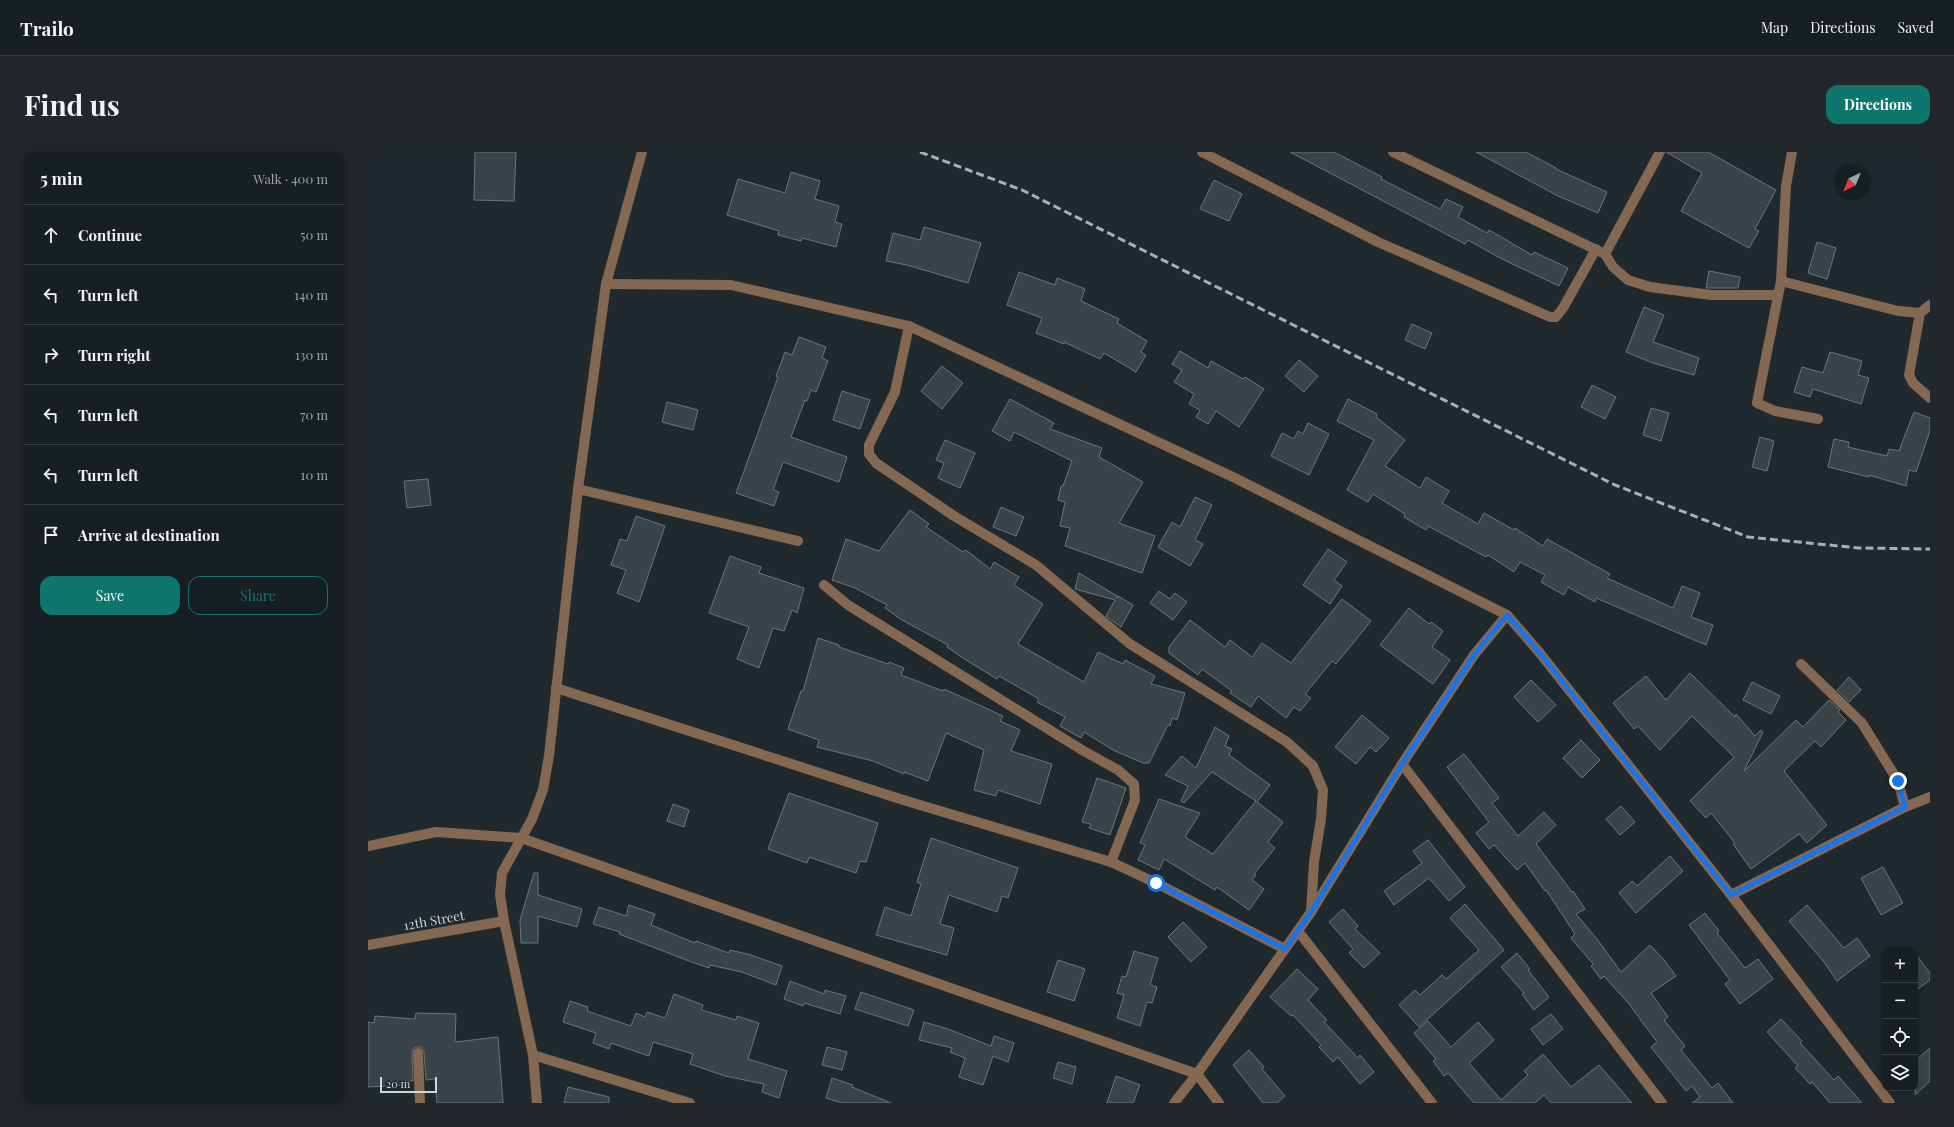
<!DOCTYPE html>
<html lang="en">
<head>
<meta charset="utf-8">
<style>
  :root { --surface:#181f22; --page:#21272a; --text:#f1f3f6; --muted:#9fa2a5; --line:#363d40; --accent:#0f766e }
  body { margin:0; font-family:"Playfair Display",serif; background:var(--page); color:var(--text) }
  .controls { position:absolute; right:12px; bottom:12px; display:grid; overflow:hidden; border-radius:8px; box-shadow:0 2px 10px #0003 }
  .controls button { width:36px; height:36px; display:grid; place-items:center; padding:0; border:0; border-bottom:1px solid var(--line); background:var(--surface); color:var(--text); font:20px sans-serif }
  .compass { position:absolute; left:1466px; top:12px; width:36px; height:36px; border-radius:50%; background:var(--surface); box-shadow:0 2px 10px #0003; rotate:223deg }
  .scale { position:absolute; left:12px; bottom:10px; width:57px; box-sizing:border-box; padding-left:4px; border:2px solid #d1d6d9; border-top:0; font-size:11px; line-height:14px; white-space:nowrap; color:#d1d6d9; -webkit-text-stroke:3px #20292d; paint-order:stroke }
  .stop { position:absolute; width:12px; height:12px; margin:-9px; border:3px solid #1a73e8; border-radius:50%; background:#fff }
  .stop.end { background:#1a73e8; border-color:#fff; box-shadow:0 1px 4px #0008 }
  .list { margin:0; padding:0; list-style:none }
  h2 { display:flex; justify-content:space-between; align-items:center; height:52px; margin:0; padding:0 16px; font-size:17px }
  h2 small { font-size:13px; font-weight:400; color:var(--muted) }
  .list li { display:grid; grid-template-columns:26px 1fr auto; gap:12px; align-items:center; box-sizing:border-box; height:60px; padding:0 16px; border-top:1px solid var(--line) }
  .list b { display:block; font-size:15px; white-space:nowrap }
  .list em { font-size:13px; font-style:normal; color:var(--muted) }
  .actions { display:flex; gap:8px; padding:12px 16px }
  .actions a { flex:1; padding:9px 0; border:1px solid var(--accent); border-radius:12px; text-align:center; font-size:14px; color:var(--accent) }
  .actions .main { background:var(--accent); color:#fff }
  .icon { flex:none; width:22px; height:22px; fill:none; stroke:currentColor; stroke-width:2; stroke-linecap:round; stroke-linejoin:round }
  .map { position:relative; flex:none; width:1562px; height:951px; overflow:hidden; border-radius:12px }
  header { display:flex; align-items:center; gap:24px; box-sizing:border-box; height:56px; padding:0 20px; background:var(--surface); border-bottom:1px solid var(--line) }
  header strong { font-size:19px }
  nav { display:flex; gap:22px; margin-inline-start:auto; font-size:14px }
  .intro { display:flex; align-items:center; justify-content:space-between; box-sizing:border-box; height:96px; padding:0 24px }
  h1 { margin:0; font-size:28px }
  .button { padding:10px 18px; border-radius:12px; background:var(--accent); color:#fff; font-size:14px; font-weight:700 }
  main { display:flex; gap:24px; padding:0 24px }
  aside { flex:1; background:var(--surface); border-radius:12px; box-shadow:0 2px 10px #0003 }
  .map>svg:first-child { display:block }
  .building { fill:#3a4347; stroke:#6b757a }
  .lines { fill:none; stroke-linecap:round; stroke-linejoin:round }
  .minor { stroke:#856851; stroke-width:10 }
  .rail { stroke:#a9afb3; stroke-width:3; stroke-dasharray:8 4; stroke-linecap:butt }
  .route { stroke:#1a73e8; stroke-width:5 }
  .labels { text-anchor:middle; stroke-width:3; stroke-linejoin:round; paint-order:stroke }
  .street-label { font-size:13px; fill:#d1d6d9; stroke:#20292d }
</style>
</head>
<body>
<header>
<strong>Trailo</strong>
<nav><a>Map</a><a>Directions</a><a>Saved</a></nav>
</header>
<div class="intro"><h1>Find us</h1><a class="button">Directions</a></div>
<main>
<aside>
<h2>5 min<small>Walk · 400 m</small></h2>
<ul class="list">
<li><svg class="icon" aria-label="ahead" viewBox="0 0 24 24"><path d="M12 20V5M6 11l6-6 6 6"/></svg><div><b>Continue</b></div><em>50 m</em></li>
<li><svg class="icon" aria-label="left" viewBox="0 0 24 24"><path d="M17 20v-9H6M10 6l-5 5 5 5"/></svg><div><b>Turn left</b></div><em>140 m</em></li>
<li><svg class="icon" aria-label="right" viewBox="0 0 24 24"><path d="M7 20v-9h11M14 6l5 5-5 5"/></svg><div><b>Turn right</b></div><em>130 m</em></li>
<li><svg class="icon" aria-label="left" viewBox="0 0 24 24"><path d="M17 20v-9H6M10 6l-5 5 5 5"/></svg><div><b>Turn left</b></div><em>70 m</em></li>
<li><svg class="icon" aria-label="left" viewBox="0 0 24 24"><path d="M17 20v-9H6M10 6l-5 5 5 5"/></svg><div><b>Turn left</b></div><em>10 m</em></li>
<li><svg class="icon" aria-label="arrive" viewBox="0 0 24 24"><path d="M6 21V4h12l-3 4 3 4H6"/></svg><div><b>Arrive at destination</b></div></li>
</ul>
<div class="actions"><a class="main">Save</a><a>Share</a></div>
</aside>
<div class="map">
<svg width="1562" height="951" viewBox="0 0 1562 951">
  <rect width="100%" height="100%" fill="#20292d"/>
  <g class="building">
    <path d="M 107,0 L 148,0 L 146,49 L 106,48 Z"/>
    <path d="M 922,0 L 966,0 L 1014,25 L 1013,27 L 1072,57 L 1078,47 L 1095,55 L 1090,65 L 1119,81 L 1121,78 L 1164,103 L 1166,100 L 1200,116 L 1191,134 L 1134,107 L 1100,88 L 1097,92 Z"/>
    <path d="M 1108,0 L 1158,0 L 1188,16 L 1188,17 L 1239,40 L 1230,61 L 1190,44 Z"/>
    <path d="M 1298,0 L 1340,0 L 1408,38 L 1387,77 L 1391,79 L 1381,96 L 1313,59 L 1334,21 Z"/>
    <path d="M 423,20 L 452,29 L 447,47 L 471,54 L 467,70 L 474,72 L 468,95 L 434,86 L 433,89 L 410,83 L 411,79 L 359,63 L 370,27 L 417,41 Z"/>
    <path d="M 846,28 L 874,42 L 861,69 L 832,57 Z"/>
    <path d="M 556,75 L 613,91 L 600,131 L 539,113 L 518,109 L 525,81 L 552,88 Z"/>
    <path d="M 1449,90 L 1468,96 L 1459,127 L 1440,121 Z"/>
    <path d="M 1341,119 L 1372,125 L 1370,136 L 1338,136 Z"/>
    <path d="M 651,120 L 687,133 L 689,126 L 717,137 L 713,149 L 751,167 L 749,171 L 779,189 L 773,200 L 778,203 L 768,220 L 736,201 L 732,207 L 696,190 L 696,192 L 668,181 L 674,166 L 639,153 Z"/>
    <path d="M 1276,155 L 1296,163 L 1285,190 L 1331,206 L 1326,223 L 1285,211 L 1258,200 Z"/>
    <path d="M 1044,172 L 1064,181 L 1057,197 L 1037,188 Z"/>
    <path d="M 431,185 L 458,195 L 454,206 L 460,209 L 448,240 L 443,238 L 439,249 L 437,248 L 423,285 L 479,305 L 471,330 L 415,310 L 405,338 L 411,340 L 406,354 L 368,341 L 410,225 L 408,224 L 417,200 L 424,203 Z"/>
    <path d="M 812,199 L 840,216 L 843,209 L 875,227 L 877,225 L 896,237 L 871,275 L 848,259 L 840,272 L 828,265 L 832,258 L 821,252 L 826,242 L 806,230 L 814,218 L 804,212 Z"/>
    <path d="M 1462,200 L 1494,209 L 1490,223 L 1501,226 L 1493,252 L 1445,237 L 1442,245 L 1426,240 L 1434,215 L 1455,221 Z"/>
    <path d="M 931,208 L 950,224 L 936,240 L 917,224 Z"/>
    <path d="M 574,214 L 595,231 L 574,257 L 553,239 Z"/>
    <path d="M 1224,233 L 1248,245 L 1237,267 L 1213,255 Z"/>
    <path d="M 474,239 L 502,248 L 492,277 L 465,268 Z"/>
    <path d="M 642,247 L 686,271 L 682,277 L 734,296 L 731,305 L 775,330 L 751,371 L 787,384 L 774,421 L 697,394 L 702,376 L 692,374 L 697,350 L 690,348 L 693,334 L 695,334 L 704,309 L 646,280 L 642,289 L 624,279 Z"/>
    <path d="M 980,247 L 1009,262 L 1008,265 L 1037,288 L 1017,314 L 1052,336 L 1058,325 L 1081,339 L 1074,351 L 1110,372 L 1116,361 L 1146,378 L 1147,376 L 1175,394 L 1179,387 L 1242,422 L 1239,426 L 1305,456 L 1314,434 L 1332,441 L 1323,465 L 1345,473 L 1338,493 L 1228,446 L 1227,450 L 1200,435 L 1196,443 L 1173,430 L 1177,423 L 1152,410 L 1146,420 L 1120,403 L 1118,405 L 1060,374 L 1058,378 L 1036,365 L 1037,362 L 1005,342 L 1000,350 L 979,338 L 1006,288 L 969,269 Z"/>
    <path d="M 299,250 L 330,258 L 325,278 L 294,270 Z"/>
    <path d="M 1283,256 L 1301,261 L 1293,289 L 1275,283 Z"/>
    <path d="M 1546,260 L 1562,266 L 1562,279 L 1548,320 L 1541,318 L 1538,334 L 1501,323 L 1501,325 L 1460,315 L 1466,287 L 1481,290 L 1480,295 L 1519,304 L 1521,297 L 1531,299 Z"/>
    <path d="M 940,271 L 961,282 L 941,323 L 903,304 L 914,281 L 926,287 L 930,279 L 935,282 Z"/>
    <path d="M 1392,285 L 1406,289 L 1399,319 L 1384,315 Z"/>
    <path d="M 577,288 L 607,301 L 592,336 L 570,326 L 576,311 L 568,308 Z"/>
    <path d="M 60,327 L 63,353 L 39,356 L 36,329 Z"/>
    <path d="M 827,345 L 844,353 L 827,388 L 835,392 L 822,414 L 790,395 L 804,370 L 812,375 Z"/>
    <path d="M 633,355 L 656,365 L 648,384 L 625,375 Z"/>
    <path d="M 542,358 L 561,372 L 558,375 L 595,400 L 598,398 L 622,417 L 626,410 L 651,425 L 646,433 L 675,452 L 650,492 L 716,530 L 730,500 L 755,512 L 757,508 L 787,524 L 783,532 L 817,541 L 809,568 L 804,566 L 802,574 L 800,573 L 781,611 L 775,611 L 745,598 L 716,580 L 713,586 L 692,574 L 697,565 L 669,550 L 671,547 L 631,524 L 629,527 L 598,508 L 579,495 L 580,493 L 534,468 L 517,456 L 519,453 L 487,436 L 464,428 L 478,387 L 511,399 Z"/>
    <path d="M 268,364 L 297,374 L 271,450 L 249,441 L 258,418 L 243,413 L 252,387 L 259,389 Z"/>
    <path d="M 960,397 L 979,410 L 966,428 L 974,434 L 962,452 L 935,433 Z"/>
    <path d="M 362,404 L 393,415 L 391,421 L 436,436 L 429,461 L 424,458 L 416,479 L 405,476 L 391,516 L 369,507 L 381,475 L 341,461 Z"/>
    <path d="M 711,421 L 749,444 L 749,446 L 750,444 L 765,453 L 753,475 L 738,464 L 747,448 L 707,437 Z"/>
    <path d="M 791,439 L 802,447 L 807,441 L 819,450 L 805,468 L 782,451 Z"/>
    <path d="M 974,447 L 1003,469 L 968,512 L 964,509 L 937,542 L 943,546 L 932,559 L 926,555 L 918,566 L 890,544 L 883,555 L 862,541 L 864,539 L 834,517 L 830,523 L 801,501 L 801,495 L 822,468 L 857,495 L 862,488 L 884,505 L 894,491 L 923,511 Z"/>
    <path d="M 1041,456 L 1061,472 L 1063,470 L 1075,479 L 1064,495 L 1082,508 L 1065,532 L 1012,493 Z"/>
    <path d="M 450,486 L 471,493 L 471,495 L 520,512 L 521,510 L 536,516 L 533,523 L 575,539 L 576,537 L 635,564 L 632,569 L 652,578 L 643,599 L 684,612 L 672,652 L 630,638 L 628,644 L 606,638 L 616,598 L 578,581 L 560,629 L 536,620 L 536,622 L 505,609 L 449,595 L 451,588 L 420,577 L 433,539 L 435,539 Z"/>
    <path d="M 1322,521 L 1367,565 L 1368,562 L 1387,584 L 1393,578 L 1395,580 L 1376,619 L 1428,568 L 1435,575 L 1461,548 L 1472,558 L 1470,560 L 1478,568 L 1453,595 L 1447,589 L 1416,619 L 1459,673 L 1439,691 L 1431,682 L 1383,717 L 1365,692 L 1367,691 L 1343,661 L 1338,666 L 1322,649 L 1366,605 L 1324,564 L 1292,598 L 1270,574 L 1266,577 L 1245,551 L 1278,524 L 1298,548 Z"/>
    <path d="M 1481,525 L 1493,538 L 1481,550 L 1469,538 Z"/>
    <path d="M 1163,528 L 1188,553 L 1170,570 L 1146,545 Z"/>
    <path d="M 1384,530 L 1412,544 L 1403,562 L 1375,548 Z"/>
    <path d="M 994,563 L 1021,586 L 1008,600 L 1002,595 L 988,612 L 967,595 Z"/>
    <path d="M 847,575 L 861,584 L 857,594 L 864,597 L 861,603 L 902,633 L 889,650 L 915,670 L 900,690 L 907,696 L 886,722 L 888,723 L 884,728 L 896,737 L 881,758 L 849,735 L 847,738 L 796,707 L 791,718 L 770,708 L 777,693 L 772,691 L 791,647 L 832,661 L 817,685 L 845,702 L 888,649 L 844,620 L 816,651 L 813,649 L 820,634 L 797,623 L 814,604 L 828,616 Z"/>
    <path d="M 1213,588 L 1232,608 L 1214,626 L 1195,606 Z"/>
    <path d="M 1096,602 L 1131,646 L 1124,651 L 1150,684 L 1176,660 L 1188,673 L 1168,692 L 1204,740 L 1205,739 L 1217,757 L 1208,762 L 1229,787 L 1253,820 L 1282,793 L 1297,809 L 1308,824 L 1283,841 L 1300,865 L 1296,868 L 1317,894 L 1313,898 L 1344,936 L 1350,931 L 1365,951 L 1324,951 L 1332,945 L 1324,934 L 1318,939 L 1283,895 L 1289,890 L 1261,852 L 1236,824 L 1233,827 L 1223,814 L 1225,812 L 1203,786 L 1207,782 L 1178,738 L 1177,739 L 1157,711 L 1149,718 L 1126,693 L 1121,697 L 1108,681 L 1121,670 L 1079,615 Z"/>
    <path d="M 729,626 L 758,636 L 742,683 L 721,676 L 723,672 L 714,670 Z"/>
    <path d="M 421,641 L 510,671 L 498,710 L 492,709 L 488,721 L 441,705 L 439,711 L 400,697 Z"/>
    <path d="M 305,652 L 321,658 L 316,675 L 299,669 Z"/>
    <path d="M 1253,654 L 1267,670 L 1252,683 L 1238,667 Z"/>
    <path d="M 563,686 L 650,716 L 640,746 L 634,744 L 629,760 L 581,743 L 572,772 L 586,776 L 579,803 L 508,783 L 517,755 L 543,764 L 553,732 L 549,730 Z"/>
    <path d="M 1060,688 L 1097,735 L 1081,749 L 1061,726 L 1026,753 L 1016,739 L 1054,711 L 1045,699 Z"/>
    <path d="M 1302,704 L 1315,719 L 1268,761 L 1251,741 L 1264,729 L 1269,734 Z"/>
    <path d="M 1515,715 L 1535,751 L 1513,763 L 1493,726 Z"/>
    <path d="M 166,721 L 170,721 L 170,743 L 214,757 L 209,775 L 170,764 L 170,791 L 153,791 L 152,768 Z"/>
    <path d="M 1097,752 L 1136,798 L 1051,875 L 1031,853 L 1047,838 L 1052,843 L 1074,823 L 1078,827 L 1111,798 L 1082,766 Z"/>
    <path d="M 261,753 L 287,762 L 283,773 L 327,791 L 328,789 L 361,801 L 362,798 L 383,803 L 414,814 L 408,833 L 374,820 L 342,813 L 341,816 L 321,809 L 251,782 L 252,780 L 225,772 L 231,755 L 258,764 Z"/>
    <path d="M 1439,753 L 1476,796 L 1489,786 L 1502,804 L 1469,829 L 1456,810 L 1421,769 Z"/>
    <path d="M 975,757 L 990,774 L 987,777 L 1012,801 L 996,816 L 981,801 L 985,797 L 961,770 Z"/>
    <path d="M 1337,761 L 1351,779 L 1349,781 L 1377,816 L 1390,807 L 1405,827 L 1372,852 L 1357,832 L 1362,828 L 1321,773 Z"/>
    <path d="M 815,770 L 839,795 L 823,810 L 800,785 Z"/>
    <path d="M 766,799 L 790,806 L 782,833 L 789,835 L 784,851 L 779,850 L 772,874 L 749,866 L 756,843 L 749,841 L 754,824 L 758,825 Z"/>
    <path d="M 1149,801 L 1162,817 L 1160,818 L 1181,845 L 1166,858 L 1154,842 L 1156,841 L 1133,815 Z"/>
    <path d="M 1547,801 L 1562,821 L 1562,828 L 1547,839 Z"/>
    <path d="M 690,808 L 717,817 L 706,849 L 679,840 Z"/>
    <path d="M 929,817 L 950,837 L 940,848 L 959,868 L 956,870 L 990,906 L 992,903 L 1006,920 L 992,932 L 970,905 L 965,910 L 951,895 L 953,893 L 925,863 L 923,864 L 902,845 Z"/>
    <path d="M 422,829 L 456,842 L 457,838 L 478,844 L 472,862 L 436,851 L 435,854 L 416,847 Z"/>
    <path d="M 493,840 L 546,858 L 540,874 L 487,857 Z"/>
    <path d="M 306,842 L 335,853 L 333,858 L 368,868 L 369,864 L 391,871 L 380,907 L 419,919 L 411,946 L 394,940 L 396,932 L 357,924 L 322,912 L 325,902 L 285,890 L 281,904 L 243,891 L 241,897 L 225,891 L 228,881 L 195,870 L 202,849 L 220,855 L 219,859 L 263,874 L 268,861 L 277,865 L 279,860 L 297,866 Z"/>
    <path d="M 48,861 L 88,862 L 87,890 L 130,885 L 135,951 L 69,951 L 67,927 L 58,928 L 56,900 L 53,895 L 50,895 L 46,896 L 44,901 L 45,929 L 36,929 L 36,933 L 0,935 L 0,870 L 6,871 L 7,864 L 47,867 Z"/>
    <path d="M 1183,862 L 1195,877 L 1175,893 L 1163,877 Z"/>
    <path d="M 1413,867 L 1434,889 L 1432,891 L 1466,928 L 1470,924 L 1494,951 L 1462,951 L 1444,930 L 1442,932 L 1427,916 L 1430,914 L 1399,880 Z"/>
    <path d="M 1060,869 L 1083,895 L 1110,870 L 1126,888 L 1101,911 L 1133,948 L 1160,923 L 1156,919 L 1175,902 L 1203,935 L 1231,913 L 1264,951 L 1183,951 L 1176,943 L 1167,951 L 1106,951 L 1080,921 L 1076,924 L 1065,909 L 1068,907 L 1046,881 Z"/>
    <path d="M 556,870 L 580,877 L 623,894 L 626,884 L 646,891 L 640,910 L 625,904 L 615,933 L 591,925 L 597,906 L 582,900 L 584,896 L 551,888 Z"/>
    <path d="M 459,895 L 479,900 L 474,918 L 454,913 Z"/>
    <path d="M 1562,896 L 1562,929 L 1547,943 L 1547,909 Z"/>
    <path d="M 881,898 L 896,915 L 894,917 L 917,944 L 909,951 L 895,951 L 865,913 Z"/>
    <path d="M 690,910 L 708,915 L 704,932 L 685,926 Z"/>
    <path d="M 748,924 L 772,933 L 765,951 L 739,951 Z"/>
    <path d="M 464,926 L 485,933 L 484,935 L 523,951 L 474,951 L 458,946 Z"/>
    <path d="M 200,935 L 241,945 L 241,951 L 196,951 Z"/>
  </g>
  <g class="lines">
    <g class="minor">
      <path d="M 834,0 L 1010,90 L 1182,165 L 1188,165 L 1195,156 L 1228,97"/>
      <path d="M 1025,0 L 1237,102 L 1245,115 L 1260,128 L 1282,135 L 1343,143 L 1410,143"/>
      <path d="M 1424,0 L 1418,34 L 1413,129 L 1389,251 L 1407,259 L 1450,267"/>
      <path d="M 1237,102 L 1292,0"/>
      <path d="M 1413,129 L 1530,159 L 1552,161"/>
      <path d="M 238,132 L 363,133 L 541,174 L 867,326 L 1139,463 L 1171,500 L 1363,743 L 1522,951"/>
      <path d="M 1562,153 L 1552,161 L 1541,223 L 1545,231 L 1562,246"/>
      <path d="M 541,174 L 527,240 L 501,293 L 501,302 L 508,311 L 586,364 L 668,413 L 762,492 L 919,590 L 945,614 L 955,638 L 953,667 L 946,710 L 943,760"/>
      <path d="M 210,337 L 430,389"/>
      <path d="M 456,433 L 480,453 L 714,598 L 750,618 L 766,632 L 767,648 L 743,710"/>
      <path d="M 1433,512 L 1494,571 L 1530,629 L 1537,655"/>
      <path d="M 188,536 L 532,647 L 743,710 L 788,731 L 917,797"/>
      <path d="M 1034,612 L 1294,951"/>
      <path d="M 0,694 L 68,680 L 153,686 L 829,922 L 851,951"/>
      <path d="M 1363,743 L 1537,655 L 1562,645"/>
      <path d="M 930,779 L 1064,951"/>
      <path d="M 0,793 L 136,769"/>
      <path d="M 50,901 L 52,951"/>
      <path d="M 165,903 L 322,951"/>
      <path d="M 169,951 L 165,903 L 136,769 L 132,743 L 134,721 L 164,667 L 175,638 L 181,604 L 210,337 L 238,132 L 274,0"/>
      <path d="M 806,951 L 829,922 L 943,760 L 1034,612 L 1106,503 L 1139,463"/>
    </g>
    <path class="rail" d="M 552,0 L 654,38 L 1247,333 L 1380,385 L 1491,396 L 1562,397"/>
  </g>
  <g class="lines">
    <path class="route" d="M 788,731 L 917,797 L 943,760 L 1034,612 L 1106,503 L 1139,463 L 1171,500 L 1363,743 L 1537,655 L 1530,629"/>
  </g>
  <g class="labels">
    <g class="street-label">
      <text transform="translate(66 768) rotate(-10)" y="5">12th Street</text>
    </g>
  </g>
</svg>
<div class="controls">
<button>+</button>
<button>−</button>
<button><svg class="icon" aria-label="locate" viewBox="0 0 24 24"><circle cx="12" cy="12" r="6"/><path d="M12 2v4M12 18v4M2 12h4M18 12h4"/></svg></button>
<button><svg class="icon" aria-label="layers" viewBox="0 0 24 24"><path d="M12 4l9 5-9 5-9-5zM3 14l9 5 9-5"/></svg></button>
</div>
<svg class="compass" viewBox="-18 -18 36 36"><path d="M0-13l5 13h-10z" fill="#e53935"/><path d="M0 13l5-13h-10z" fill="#9fa2a5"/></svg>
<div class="scale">20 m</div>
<div class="stop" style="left:788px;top:731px"></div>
<div class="stop end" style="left:1530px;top:629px"></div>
</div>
</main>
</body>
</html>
